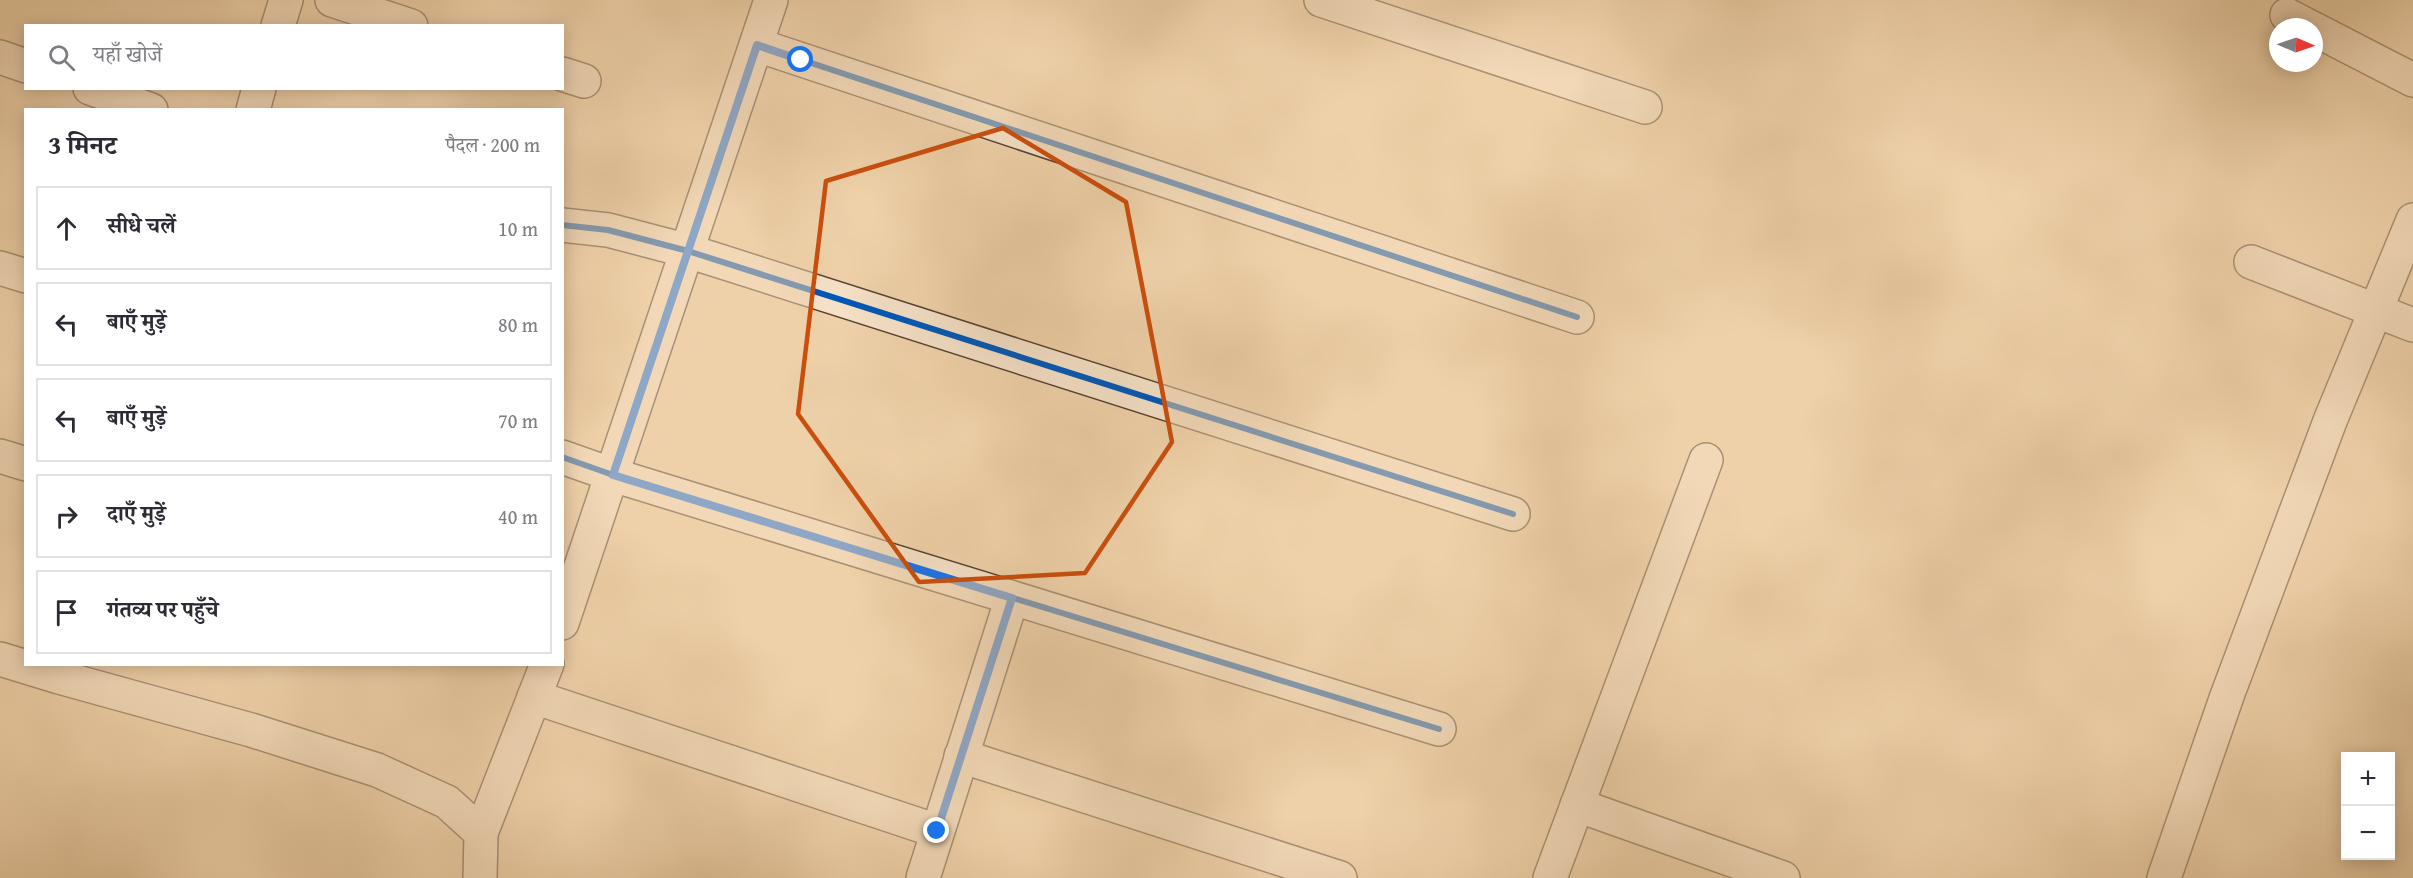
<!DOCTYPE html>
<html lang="hi">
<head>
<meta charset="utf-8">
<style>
  :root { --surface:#fff; --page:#f2f2f3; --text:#2b2b33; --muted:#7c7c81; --line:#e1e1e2 }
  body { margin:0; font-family:"Gentium Book Plus","Noto Serif Devanagari",serif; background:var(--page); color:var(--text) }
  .controls { position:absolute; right:18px; bottom:18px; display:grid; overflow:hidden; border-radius:0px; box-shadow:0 3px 15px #0003 }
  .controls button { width:54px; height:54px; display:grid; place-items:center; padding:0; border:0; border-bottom:2px solid var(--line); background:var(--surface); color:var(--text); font:30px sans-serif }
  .compass { position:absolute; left:2269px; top:18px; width:54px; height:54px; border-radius:50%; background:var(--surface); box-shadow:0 3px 15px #0003; rotate:92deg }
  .stop { position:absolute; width:18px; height:18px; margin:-14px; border:4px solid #1a73e8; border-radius:50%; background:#fff }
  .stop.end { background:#1a73e8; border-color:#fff; box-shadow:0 2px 6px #0008 }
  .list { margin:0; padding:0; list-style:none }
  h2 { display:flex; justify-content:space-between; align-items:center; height:78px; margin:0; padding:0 24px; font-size:26px }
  h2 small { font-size:20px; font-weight:400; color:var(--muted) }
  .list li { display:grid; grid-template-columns:39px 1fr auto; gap:18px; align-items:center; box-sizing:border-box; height:84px; margin:0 12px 12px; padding:0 12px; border:2px solid var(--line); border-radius:0px }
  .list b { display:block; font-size:22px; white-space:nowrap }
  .list em { font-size:20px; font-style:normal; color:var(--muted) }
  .icon { flex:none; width:33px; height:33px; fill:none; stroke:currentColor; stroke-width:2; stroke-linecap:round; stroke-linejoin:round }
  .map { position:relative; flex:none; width:2413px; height:878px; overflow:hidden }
  .search { position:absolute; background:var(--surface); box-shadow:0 3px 15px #0003; left:24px; top:24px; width:540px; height:66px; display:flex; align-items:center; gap:15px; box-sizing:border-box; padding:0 21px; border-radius:0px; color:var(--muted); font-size:22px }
  .panel { position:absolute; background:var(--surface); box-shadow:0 3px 15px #0003; left:24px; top:108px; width:540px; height:558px; border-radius:0px }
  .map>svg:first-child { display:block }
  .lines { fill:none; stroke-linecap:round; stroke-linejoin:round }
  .street-casing { stroke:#574232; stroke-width:36 }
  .street { stroke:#f5e1c7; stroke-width:33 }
  .cycleway-casing { stroke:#f5e1c7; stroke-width:10 }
  .cycleway { stroke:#0057b8; stroke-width:6 }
  .route { stroke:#1a73e8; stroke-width:8 }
  .marked { fill:none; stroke:#cb4e0c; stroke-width:4.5; stroke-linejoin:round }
</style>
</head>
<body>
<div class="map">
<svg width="2413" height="878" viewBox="0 0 2413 878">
  <rect width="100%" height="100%" fill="#efd1a9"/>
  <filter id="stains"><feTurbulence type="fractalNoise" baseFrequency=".00333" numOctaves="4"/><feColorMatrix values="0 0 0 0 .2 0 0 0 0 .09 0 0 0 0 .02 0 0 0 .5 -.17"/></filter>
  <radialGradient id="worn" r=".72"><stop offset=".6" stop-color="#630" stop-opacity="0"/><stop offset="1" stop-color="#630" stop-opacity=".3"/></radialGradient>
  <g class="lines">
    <defs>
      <g id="street">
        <path d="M 332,0 L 411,26"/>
        <path d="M 1321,0 L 1645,107"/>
        <path d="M 2287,15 L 2310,27"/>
        <path d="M 278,26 L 286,0"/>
        <path d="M 2314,29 L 2413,80"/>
        <path d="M 757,45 L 1577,317"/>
        <path d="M 0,57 L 26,66"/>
        <path d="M 562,74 L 584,81"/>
        <path d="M 90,88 L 151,110"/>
        <path d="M 253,110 L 259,88"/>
        <path d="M 562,225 L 608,230 L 688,251 L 1513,514"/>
        <path d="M 2251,262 L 2413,325"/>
        <path d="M 0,268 L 26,276"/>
        <path d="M 0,456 L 26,464"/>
        <path d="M 562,457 L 613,475 L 1439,729"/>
        <path d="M 562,623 L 771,0"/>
        <path d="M 0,659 L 59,677 L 251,730 L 377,770 L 447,802 L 481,833 L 480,878"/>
        <path d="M 534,697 L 937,831"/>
        <path d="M 961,756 L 1340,878"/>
        <path d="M 1577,805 L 1783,878"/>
        <path d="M 481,833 L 547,664"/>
        <path d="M 923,878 L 1012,598"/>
        <path d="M 1550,878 L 1706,460"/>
        <path d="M 2164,878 L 2227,696 L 2330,421 L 2413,220"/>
      </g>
    </defs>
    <use href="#street" class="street-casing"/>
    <use href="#street" class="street"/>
    <defs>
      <g id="cycleway">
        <path d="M 757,45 L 1577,317"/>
        <path d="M 562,225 L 608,230 L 688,251 L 1513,514"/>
        <path d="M 562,457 L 613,475 L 1439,729"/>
      </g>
    </defs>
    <use href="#cycleway" class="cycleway-casing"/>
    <use href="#cycleway" class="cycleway"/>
  </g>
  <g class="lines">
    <path class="route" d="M 801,60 L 757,45 L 613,475 L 1012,598 L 937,831"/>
  </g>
  <path d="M0 0H2413V878H0ZM 1003,128 L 1126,202 L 1172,442 L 1085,573 L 919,582 L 798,414 L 826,181 Z" fill="#efd1a9" fill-opacity=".55" fill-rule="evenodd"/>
  <path class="marked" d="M 1003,128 L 1126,202 L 1172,442 L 1085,573 L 919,582 L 798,414 L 826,181 Z"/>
  <rect width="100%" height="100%" filter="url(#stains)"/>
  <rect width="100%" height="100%" fill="url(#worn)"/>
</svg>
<div class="controls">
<button>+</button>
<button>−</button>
</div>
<svg class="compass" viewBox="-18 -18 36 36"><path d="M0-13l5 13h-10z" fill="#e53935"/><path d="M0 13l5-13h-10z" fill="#7c7c81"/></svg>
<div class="stop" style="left:801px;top:60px"></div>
<div class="stop end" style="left:937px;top:831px"></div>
<div class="search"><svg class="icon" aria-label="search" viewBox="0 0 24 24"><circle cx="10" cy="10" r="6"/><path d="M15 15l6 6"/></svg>यहाँ खोजें</div>
<section class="panel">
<h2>3 मिनट<small>पैदल · 200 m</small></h2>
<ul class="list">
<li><svg class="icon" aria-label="ahead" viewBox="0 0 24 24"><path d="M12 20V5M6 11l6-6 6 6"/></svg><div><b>सीधे चलें</b></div><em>10 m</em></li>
<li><svg class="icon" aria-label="left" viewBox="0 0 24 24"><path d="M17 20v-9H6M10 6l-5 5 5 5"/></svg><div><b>बाएँ मुड़ें</b></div><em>80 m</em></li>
<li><svg class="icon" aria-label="left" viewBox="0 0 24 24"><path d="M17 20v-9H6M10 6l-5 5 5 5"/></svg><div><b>बाएँ मुड़ें</b></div><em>70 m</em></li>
<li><svg class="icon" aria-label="right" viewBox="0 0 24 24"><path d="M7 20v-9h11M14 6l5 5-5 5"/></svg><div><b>दाएँ मुड़ें</b></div><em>40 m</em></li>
<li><svg class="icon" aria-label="arrive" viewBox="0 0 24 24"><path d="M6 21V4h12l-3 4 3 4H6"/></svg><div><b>गंतव्य पर पहुँचे</b></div></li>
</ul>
</section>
</div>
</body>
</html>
